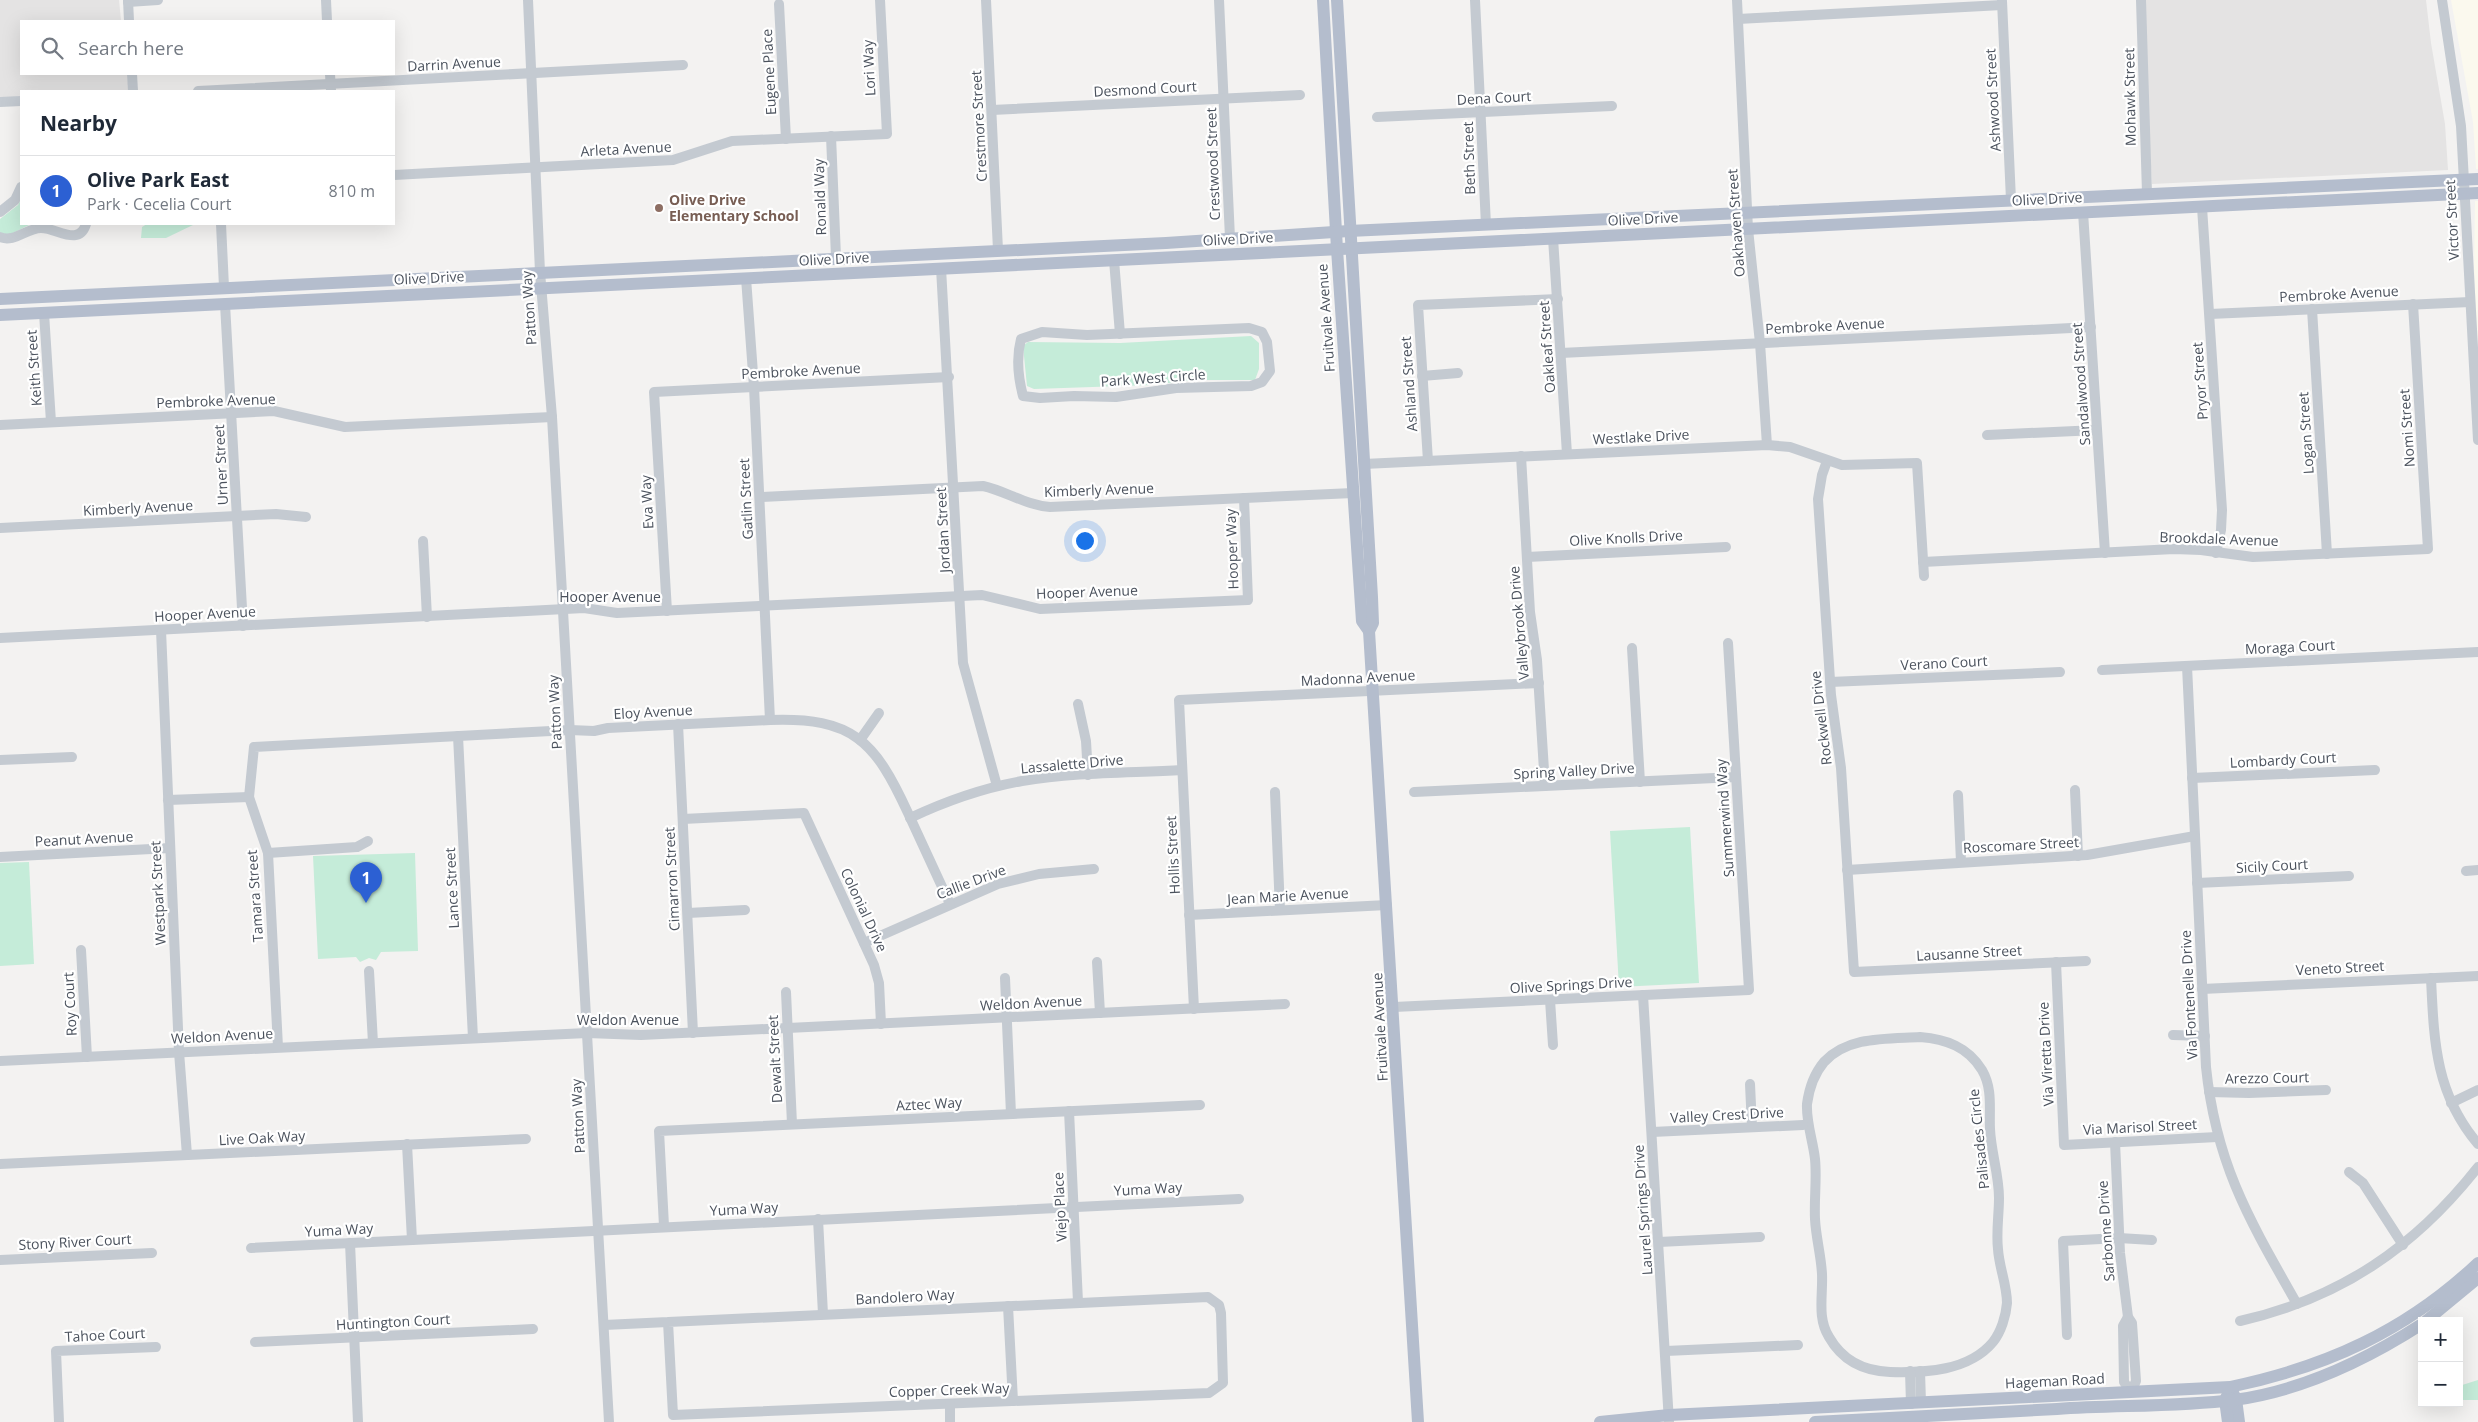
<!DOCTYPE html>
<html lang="en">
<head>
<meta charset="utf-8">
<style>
  :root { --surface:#fff; --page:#f2f2f3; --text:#1f2937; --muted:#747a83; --line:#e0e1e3; --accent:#2c60d3 }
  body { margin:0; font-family:"Open Sans",sans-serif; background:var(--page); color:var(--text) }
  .controls { position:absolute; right:15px; bottom:15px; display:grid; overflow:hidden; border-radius:0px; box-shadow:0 5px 20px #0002 }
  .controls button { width:45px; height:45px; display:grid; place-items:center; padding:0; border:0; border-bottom:1px solid var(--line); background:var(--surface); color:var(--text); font:25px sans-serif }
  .you { position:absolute; left:1084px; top:540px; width:18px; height:18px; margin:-12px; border:4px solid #fff; border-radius:50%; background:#1a73e8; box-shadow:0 0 0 8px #1a73e833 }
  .badge { display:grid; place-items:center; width:32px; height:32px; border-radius:50%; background:var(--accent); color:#fff; font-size:16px; font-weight:700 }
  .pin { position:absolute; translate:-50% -41px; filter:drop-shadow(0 1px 2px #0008) }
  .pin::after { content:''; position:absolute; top:26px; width:18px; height:15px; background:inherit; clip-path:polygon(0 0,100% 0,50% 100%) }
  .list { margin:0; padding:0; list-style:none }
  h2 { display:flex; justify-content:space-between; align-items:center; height:65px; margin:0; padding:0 20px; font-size:21px }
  h2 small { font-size:16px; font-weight:400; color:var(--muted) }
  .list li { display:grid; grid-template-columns:32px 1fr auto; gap:15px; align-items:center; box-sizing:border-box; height:70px; padding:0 20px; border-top:1px solid var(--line) }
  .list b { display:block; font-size:19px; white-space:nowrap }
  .list p { margin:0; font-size:16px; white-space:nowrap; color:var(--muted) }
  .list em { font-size:16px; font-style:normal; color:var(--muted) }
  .icon { flex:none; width:28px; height:28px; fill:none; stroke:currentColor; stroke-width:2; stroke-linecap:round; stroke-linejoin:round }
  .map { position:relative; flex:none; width:2478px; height:1422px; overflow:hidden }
  .search { position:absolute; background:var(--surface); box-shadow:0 5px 20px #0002; left:20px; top:20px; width:375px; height:55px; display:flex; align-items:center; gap:12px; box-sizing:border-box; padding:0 18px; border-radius:0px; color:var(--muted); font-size:19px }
  .panel { position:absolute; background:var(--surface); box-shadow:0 5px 20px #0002; left:20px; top:90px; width:375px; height:135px; border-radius:0px }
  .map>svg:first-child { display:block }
  .commercial { fill:#fbf9ee }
  .education { fill:#e4e3e3 }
  .green { fill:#c5ecd9 }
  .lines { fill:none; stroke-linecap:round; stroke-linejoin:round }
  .minor { stroke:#c4cad1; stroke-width:10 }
  .major { stroke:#b4bdcd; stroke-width:12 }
  .education-dot { fill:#8d6e63; stroke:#fff; stroke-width:2 }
  .labels { text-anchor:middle; stroke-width:4.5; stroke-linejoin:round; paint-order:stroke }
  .street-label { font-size:14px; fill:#4b525d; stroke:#fff }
  .education-label { font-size:14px; font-weight:bold; fill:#785e54; stroke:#fff; text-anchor:start }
</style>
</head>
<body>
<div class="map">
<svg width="2478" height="1422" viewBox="0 0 2478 1422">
  <rect width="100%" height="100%" fill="#f3f2f1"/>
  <g class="commercial">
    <path d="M 2451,0 L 2478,0 L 2478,169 L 2476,169 L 2473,122 Z"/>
    <path d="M 2475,201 L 2478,201 L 2478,366 L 2474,267 Z"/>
  </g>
  <g class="education">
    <path d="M 0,0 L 119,0 L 121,21 L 21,21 L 21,74 L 127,74 L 129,91 L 21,91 L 21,100 L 0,101 Z"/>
    <path d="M 2141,0 L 2426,0 L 2431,43 L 2445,124 L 2448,170 L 2152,184 Z"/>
  </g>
  <g class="green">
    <path d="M 21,199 L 21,224 L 31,224 L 11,234 L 2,235 L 0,232 L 0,219 L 18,205 Z"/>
    <path d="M 147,224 L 195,224 L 166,238 L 141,238 L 142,227 Z"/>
    <path d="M 1251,336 L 1259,343 L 1259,369 L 1255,380 L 1196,380 L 1151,385 L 1034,389 L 1027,386 L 1023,346 L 1028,342 L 1120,343 Z"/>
    <path d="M 1690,827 L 1699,983 L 1619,987 L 1610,831 Z"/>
    <path d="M 415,853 L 418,951 L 381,952 L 376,960 L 369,958 L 360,962 L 356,957 L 318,959 L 313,856 Z"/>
    <path d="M 29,862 L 34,964 L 0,966 L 0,863 Z"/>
    <path d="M 2478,1380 L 2478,1400 L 2459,1400 L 2459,1386 Z"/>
  </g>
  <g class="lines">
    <g class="minor">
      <path d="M 128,0 L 129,21"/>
      <path d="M 326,0 L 327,21"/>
      <path d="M 528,0 L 540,272 L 552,417 L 609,1422"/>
      <path d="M 986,0 L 998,250"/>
      <path d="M 1219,0 L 1230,238"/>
      <path d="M 1475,0 L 1486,225"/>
      <path d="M 1737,0 L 1748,229 L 1760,343 L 1767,445"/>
      <path d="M 2141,0 L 2147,193"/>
      <path d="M 2442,0 L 2461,126 L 2478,440"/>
      <path d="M 2002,1 L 2011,200"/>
      <path d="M 128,2 L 158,0"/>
      <path d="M 779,4 L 786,139"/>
      <path d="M 1738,19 L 2002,5"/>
      <path d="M 132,74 L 133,91"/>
      <path d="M 330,74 L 331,91"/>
      <path d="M 198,91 L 683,65"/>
      <path d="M 0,102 L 21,101"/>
      <path d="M 992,110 L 1300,95"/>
      <path d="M 1377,117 L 1612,106"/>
      <path d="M 831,136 L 836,257"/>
      <path d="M 394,175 L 673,160 L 732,141 L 887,134 L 880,0"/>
      <path d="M 2202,207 L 2222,510 L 2221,530 L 2216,553"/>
      <path d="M 0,212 L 15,200 L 21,187"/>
      <path d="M 2083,212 L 2105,553"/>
      <path d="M 221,224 L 224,287"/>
      <path d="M 0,237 C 14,243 27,228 41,228 C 57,228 79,247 86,224"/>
      <path d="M 1553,238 L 1567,454"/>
      <path d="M 1114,260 L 1120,334"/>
      <path d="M 941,268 L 963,663 L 997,786"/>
      <path d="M 746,278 L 754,387 L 770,720"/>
      <path d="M 225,304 L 243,626"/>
      <path d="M 2312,309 L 2327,554"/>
      <path d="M 44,313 L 51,422"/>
      <path d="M 2210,314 L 2470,302"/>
      <path d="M 1249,328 L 1262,332 L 1267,342 L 1270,371 L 1262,382 L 1251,386 L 1176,388 L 1116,397 L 1074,396 L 1040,398 L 1023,396 C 1018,377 1016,358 1021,339 L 1042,332 L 1087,335 Z"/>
      <path d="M 1561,353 L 2091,327"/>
      <path d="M 1422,376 L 1458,373"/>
      <path d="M 0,425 L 274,411 L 345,427 L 552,417"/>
      <path d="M 1987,435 L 2097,430"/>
      <path d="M 1521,456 L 1530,612 L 1537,660 L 1545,786"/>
      <path d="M 1428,461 L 1418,305 L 1558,299"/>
      <path d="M 1827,461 L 1822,475 L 1818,499 L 1831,695 L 1841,768 L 1854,972 L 2086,961"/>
      <path d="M 1364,464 L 1767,445 L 1790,447 L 1842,465 L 1917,463 L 1924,576"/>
      <path d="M 760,497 L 983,486 C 1006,491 1025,505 1050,507 L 1353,493"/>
      <path d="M 0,528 L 276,514 L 306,517"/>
      <path d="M 423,541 L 427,617"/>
      <path d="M 1527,557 L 1726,547"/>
      <path d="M 1923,562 L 2174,549 L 2201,550 L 2253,557 L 2428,549 L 2413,304"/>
      <path d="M 667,611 L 654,392 L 949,377"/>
      <path d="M 161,630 L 179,1052 L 187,1155"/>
      <path d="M 0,638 L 584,608 L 617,613 L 982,595 L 1040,609 L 1248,600 L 1244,498"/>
      <path d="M 1632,648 L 1640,782"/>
      <path d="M 2187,666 L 2206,1067 C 2216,1165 2250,1221 2297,1304"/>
      <path d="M 2102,670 L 2478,652"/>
      <path d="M 1830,682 L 2060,672"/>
      <path d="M 1078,704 L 1086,741 L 1088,775"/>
      <path d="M 678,724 L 693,1033"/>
      <path d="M 458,736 L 473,1038"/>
      <path d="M 860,740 L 879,713"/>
      <path d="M 0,760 L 72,757"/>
      <path d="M 2192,778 L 2375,770"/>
      <path d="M 2075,790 L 2078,856"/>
      <path d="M 1275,792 L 1280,910"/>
      <path d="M 1414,792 L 1736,777"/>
      <path d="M 1958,795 L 1961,862"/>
      <path d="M 168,800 L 249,797"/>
      <path d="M 910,818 C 946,801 983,788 1022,781 C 1075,772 1129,773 1182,770"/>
      <path d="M 683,819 L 804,813 L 874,965 L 879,983 L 881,1024"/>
      <path d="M 268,853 L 357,847 L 368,841"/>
      <path d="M 0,857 L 170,848"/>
      <path d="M 1847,870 L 2087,855 L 2195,836"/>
      <path d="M 2466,871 L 2478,870"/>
      <path d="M 2197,883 L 2349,876"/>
      <path d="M 688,913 L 745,910"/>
      <path d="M 1189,915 L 1387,905"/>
      <path d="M 864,943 L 998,884 L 1039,874 L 1094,869"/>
      <path d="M 81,950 L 87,1057"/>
      <path d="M 1097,962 L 1100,1013"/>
      <path d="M 2056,962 L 2064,1145 L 2217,1137"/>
      <path d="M 369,971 L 373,1043"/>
      <path d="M 1005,978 L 1011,1114"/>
      <path d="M 2431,978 C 2434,1041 2435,1093 2478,1144"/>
      <path d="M 2202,989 L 2478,976"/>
      <path d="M 786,992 L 792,1124"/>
      <path d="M 1643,995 L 1669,1422"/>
      <path d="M 1550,1000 L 1553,1045"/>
      <path d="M 1394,1007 L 1749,990 L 1728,643"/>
      <path d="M 1194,1009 L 1179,700 L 1539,683"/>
      <path d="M 2173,1035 L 2205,1036"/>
      <path d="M 1920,1037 C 1946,1039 1968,1047 1982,1070 C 1993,1089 1989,1109 1990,1129 C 1991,1152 1999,1175 1999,1198 C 1999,1215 1996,1232 1998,1249 C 1999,1267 2007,1285 2007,1303 C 2006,1316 2001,1332 1993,1342 C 1969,1371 1925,1373 1890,1372 C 1864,1371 1842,1360 1829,1337 C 1817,1318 1823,1296 1822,1274 C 1821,1255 1816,1238 1815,1219 C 1814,1199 1817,1179 1815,1159 C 1813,1141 1806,1122 1807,1104 C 1809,1089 1814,1074 1824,1062 C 1848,1036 1887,1039 1920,1037 Z"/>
      <path d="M 278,1047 L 268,853 L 249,797 L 254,747 L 570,730 L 594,731 L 608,728 L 770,720 C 853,717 875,741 908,813 C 922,843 936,873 950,904"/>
      <path d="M 0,1061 L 587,1033 L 641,1035 L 1285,1004"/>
      <path d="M 1750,1084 L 1752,1127"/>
      <path d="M 2209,1092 L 2249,1093 L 2326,1090"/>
      <path d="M 2451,1103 L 2478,1090"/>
      <path d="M 1069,1111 L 1078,1302"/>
      <path d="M 1652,1132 L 1803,1125"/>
      <path d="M 2115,1142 L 2120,1253 L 2128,1317 L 2132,1323 L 2136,1381 L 2131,1392"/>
      <path d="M 407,1144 L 412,1240"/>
      <path d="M 0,1164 L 526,1139"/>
      <path d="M 2349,1172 L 2363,1183 L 2403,1245"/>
      <path d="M 818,1219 L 823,1314"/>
      <path d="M 664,1226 L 659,1131 L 1200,1105"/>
      <path d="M 1659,1242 L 1760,1237"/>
      <path d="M 350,1243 L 358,1422"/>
      <path d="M 251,1248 L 1239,1199"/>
      <path d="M 0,1260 L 152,1253"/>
      <path d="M 1008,1306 L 1013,1401"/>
      <path d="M 2128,1317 L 2123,1326 L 2124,1382 L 2131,1392"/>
      <path d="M 2240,1321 C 2341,1298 2415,1247 2478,1167"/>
      <path d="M 604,1325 L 1208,1297 L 1219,1305 L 1221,1313 L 1223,1383 L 1209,1393 L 673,1415 L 668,1322"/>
      <path d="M 2067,1335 L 2063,1241 L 2119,1238 L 2152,1240"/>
      <path d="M 255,1342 L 533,1329"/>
      <path d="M 1666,1351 L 1798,1345"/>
      <path d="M 1910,1371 L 1911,1404"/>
      <path d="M 1920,1371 L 1921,1403"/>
      <path d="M 950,1404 L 950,1422"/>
      <path d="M 59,1422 L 56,1351 L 156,1347"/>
    </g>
    <g class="major">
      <path d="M 1323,0 L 1337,249 L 1362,621 L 1369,631"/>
      <path d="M 1337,0 L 1372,597 L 1373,623 L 1369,631 L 1418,1422"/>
      <path d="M 0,299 L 1166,243 L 1349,231 L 2478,179"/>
      <path d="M 0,315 L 2478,193"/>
      <path d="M 2426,1321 L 2478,1278"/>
      <path d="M 2233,1393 L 2236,1399 L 2239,1422"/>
      <path d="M 2228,1394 L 2225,1400 L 2228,1422"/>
      <path d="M 1600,1422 L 1669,1415 L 2230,1387 C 2326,1367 2406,1331 2478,1263"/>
      <path d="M 1815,1422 C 1896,1418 1976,1413 2057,1409 C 2116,1405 2175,1407 2234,1400 C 2301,1391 2366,1360 2422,1324"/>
    </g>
  </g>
  <circle class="education-dot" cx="659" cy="208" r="5"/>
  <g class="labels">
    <g class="street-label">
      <text transform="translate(454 64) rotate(-3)" y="5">Darrin Avenue</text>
      <text transform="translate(869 68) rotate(-93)" y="5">Lori Way</text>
      <text transform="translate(769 72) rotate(-93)" y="5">Eugene Place</text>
      <text transform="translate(1145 89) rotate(-3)" y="5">Desmond Court</text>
      <text transform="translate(2130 97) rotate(-91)" y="5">Mohawk Street</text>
      <text transform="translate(1494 98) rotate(-3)" y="5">Dena Court</text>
      <text transform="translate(1993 100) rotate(-93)" y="5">Ashwood Street</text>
      <text transform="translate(979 126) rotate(-93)" y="5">Crestmore Street</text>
      <text transform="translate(626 149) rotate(-3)" y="5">Arleta Avenue</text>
      <text transform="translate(1469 158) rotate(-92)" y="5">Beth Street</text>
      <text transform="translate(1213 164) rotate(-92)" y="5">Crestwood Street</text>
      <text transform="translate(820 197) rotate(-92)" y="5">Ronald Way</text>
      <text transform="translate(2047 199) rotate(-3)" y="5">Olive Drive</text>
      <text transform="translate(1643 219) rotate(-3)" y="5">Olive Drive</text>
      <text transform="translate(2452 220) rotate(-93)" y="5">Victor Street</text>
      <text transform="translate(1736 223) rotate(-94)" y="5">Oakhaven Street</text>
      <text transform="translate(1238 239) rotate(-3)" y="5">Olive Drive</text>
      <text transform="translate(834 259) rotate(-3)" y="5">Olive Drive</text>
      <text transform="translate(429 278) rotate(-3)" y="5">Olive Drive</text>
      <text transform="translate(2339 294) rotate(-3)" y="5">Pembroke Avenue</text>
      <text transform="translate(529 308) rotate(-94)" y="5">Patton Way</text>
      <text transform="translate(1326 318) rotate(-94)" y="5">Fruitvale Avenue</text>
      <text transform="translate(1825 326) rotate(-3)" y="5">Pembroke Avenue</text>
      <text transform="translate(1547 347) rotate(-94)" y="5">Oakleaf Street</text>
      <text transform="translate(34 368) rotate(-94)" y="5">Keith Street</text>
      <text transform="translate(801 371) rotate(-3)" y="5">Pembroke Avenue</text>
      <text transform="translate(1153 378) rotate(-4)" y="5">Park West Circle</text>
      <text transform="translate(2200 381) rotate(-94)" y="5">Pryor Street</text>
      <text transform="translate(1409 384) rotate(-94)" y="5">Ashland Street</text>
      <text transform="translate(2081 384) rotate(-94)" y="5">Sandalwood Street</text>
      <text transform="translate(216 401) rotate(-2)" y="5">Pembroke Avenue</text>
      <text transform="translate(2407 428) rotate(-94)" y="5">Nomi Street</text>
      <text transform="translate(2306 433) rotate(-94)" y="5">Logan Street</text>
      <text transform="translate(1641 437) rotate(-3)" y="5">Westlake Drive</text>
      <text transform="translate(221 465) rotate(-93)" y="5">Urner Street</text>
      <text transform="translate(1099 490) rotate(-2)" y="5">Kimberly Avenue</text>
      <text transform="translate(746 499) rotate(-93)" y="5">Gatlin Street</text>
      <text transform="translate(647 502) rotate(-93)" y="5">Eva Way</text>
      <text transform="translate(138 508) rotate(-3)" y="5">Kimberly Avenue</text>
      <text transform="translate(943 530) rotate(-93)" y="5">Jordan Street</text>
      <text transform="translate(1626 538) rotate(-3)" y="5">Olive Knolls Drive</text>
      <text transform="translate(2219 539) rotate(2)" y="5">Brookdale Avenue</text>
      <text transform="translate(1232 549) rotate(-92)" y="5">Hooper Way</text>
      <text transform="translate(1087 592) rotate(-2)" y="5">Hooper Avenue</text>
      <text x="610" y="602">Hooper Avenue</text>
      <text transform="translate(205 614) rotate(-3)" y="5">Hooper Avenue</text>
      <text transform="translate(1519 623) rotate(-95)" y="5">Valleybrook Drive</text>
      <text transform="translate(2290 647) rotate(-3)" y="5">Moraga Court</text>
      <text transform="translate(1944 663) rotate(-3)" y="5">Verano Court</text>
      <text transform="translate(1358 678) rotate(-3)" y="5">Madonna Avenue</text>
      <text transform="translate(555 712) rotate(-93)" y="5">Patton Way</text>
      <text transform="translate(653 712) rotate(-3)" y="5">Eloy Avenue</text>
      <text transform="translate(1821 718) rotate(-97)" y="5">Rockwell Drive</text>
      <text transform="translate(2283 760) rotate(-3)" y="5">Lombardy Court</text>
      <text transform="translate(1072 764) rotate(-5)" y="5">Lassalette Drive</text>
      <text transform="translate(1574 771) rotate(-3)" y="5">Spring Valley Drive</text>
      <text transform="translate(1725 818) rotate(-94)" y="5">Summerwind Way</text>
      <text transform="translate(84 839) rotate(-3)" y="5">Peanut Avenue</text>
      <text transform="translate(2021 845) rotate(-3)" y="5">Roscomare Street</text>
      <text transform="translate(1173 855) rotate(-93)" y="5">Hollis Street</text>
      <text transform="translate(2272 866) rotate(-3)" y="5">Sicily Court</text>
      <text transform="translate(672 879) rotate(-93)" y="5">Cimarron Street</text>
      <text transform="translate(971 882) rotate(-21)" y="5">Callie Drive</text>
      <text transform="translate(452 888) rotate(-93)" y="5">Lance Street</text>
      <text transform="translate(158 893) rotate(-93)" y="5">Westpark Street</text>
      <text transform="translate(255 896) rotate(-94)" y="5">Tamara Street</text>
      <text transform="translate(1288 896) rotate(-3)" y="5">Jean Marie Avenue</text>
      <text transform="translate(864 910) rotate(65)" y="5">Colonial Drive</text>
      <text transform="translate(1969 953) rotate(-3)" y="5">Lausanne Street</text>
      <text transform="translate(2340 968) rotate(-3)" y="5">Veneto Street</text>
      <text transform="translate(1571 985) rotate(-3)" y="5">Olive Springs Drive</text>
      <text transform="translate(2189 995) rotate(-93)" y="5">Via Fontenelle Drive</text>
      <text transform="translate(1031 1003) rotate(-3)" y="5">Weldon Avenue</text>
      <text transform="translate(70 1004) rotate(-93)" y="5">Roy Court</text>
      <text x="628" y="1025">Weldon Avenue</text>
      <text transform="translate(1380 1027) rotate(-93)" y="5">Fruitvale Avenue</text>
      <text transform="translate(222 1036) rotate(-3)" y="5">Weldon Avenue</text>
      <text transform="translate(2046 1054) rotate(-93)" y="5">Via Viretta Drive</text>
      <text transform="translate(775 1059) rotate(-93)" y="5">Dewalt Street</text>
      <text transform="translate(2267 1078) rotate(-1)" y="5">Arezzo Court</text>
      <text transform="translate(929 1104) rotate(-3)" y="5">Aztec Way</text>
      <text transform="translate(1727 1115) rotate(-3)" y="5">Valley Crest Drive</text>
      <text transform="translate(578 1116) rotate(-93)" y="5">Patton Way</text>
      <text transform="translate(2140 1127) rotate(-3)" y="5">Via Marisol Street</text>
      <text transform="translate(262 1138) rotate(-3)" y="5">Live Oak Way</text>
      <text transform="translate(1979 1139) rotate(-96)" y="5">Palisades Circle</text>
      <text transform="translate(1148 1189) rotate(-3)" y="5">Yuma Way</text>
      <text transform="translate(1060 1207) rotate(-93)" y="5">Viejo Place</text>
      <text transform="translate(744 1209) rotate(-3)" y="5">Yuma Way</text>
      <text transform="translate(1643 1210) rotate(-94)" y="5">Laurel Springs Drive</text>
      <text transform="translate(339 1230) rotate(-3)" y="5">Yuma Way</text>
      <text transform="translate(2106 1231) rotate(-94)" y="5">Sarbonne Drive</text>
      <text transform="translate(75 1242) rotate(-3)" y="5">Stony River Court</text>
      <text transform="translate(905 1297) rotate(-3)" y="5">Bandolero Way</text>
      <text transform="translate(393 1322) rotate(-3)" y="5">Huntington Court</text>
      <text transform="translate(105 1335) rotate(-3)" y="5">Tahoe Court</text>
      <text transform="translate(2055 1381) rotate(-3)" y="5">Hageman Road</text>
      <text transform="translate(949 1390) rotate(-2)" y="5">Copper Creek Way</text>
    </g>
    <g class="education-label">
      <text x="669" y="205">Olive Drive<tspan x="669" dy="16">Elementary School</tspan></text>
    </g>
  </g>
</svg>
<div class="controls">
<button>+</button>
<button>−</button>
</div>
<div class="you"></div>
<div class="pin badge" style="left:366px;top:903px">1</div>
<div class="search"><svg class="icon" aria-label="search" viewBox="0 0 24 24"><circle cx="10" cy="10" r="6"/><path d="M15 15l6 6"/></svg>Search here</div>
<section class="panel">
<h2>Nearby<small></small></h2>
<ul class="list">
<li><span class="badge">1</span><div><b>Olive Park East</b><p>Park · Cecelia Court</p></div><em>810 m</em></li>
</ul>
</section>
</div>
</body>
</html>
